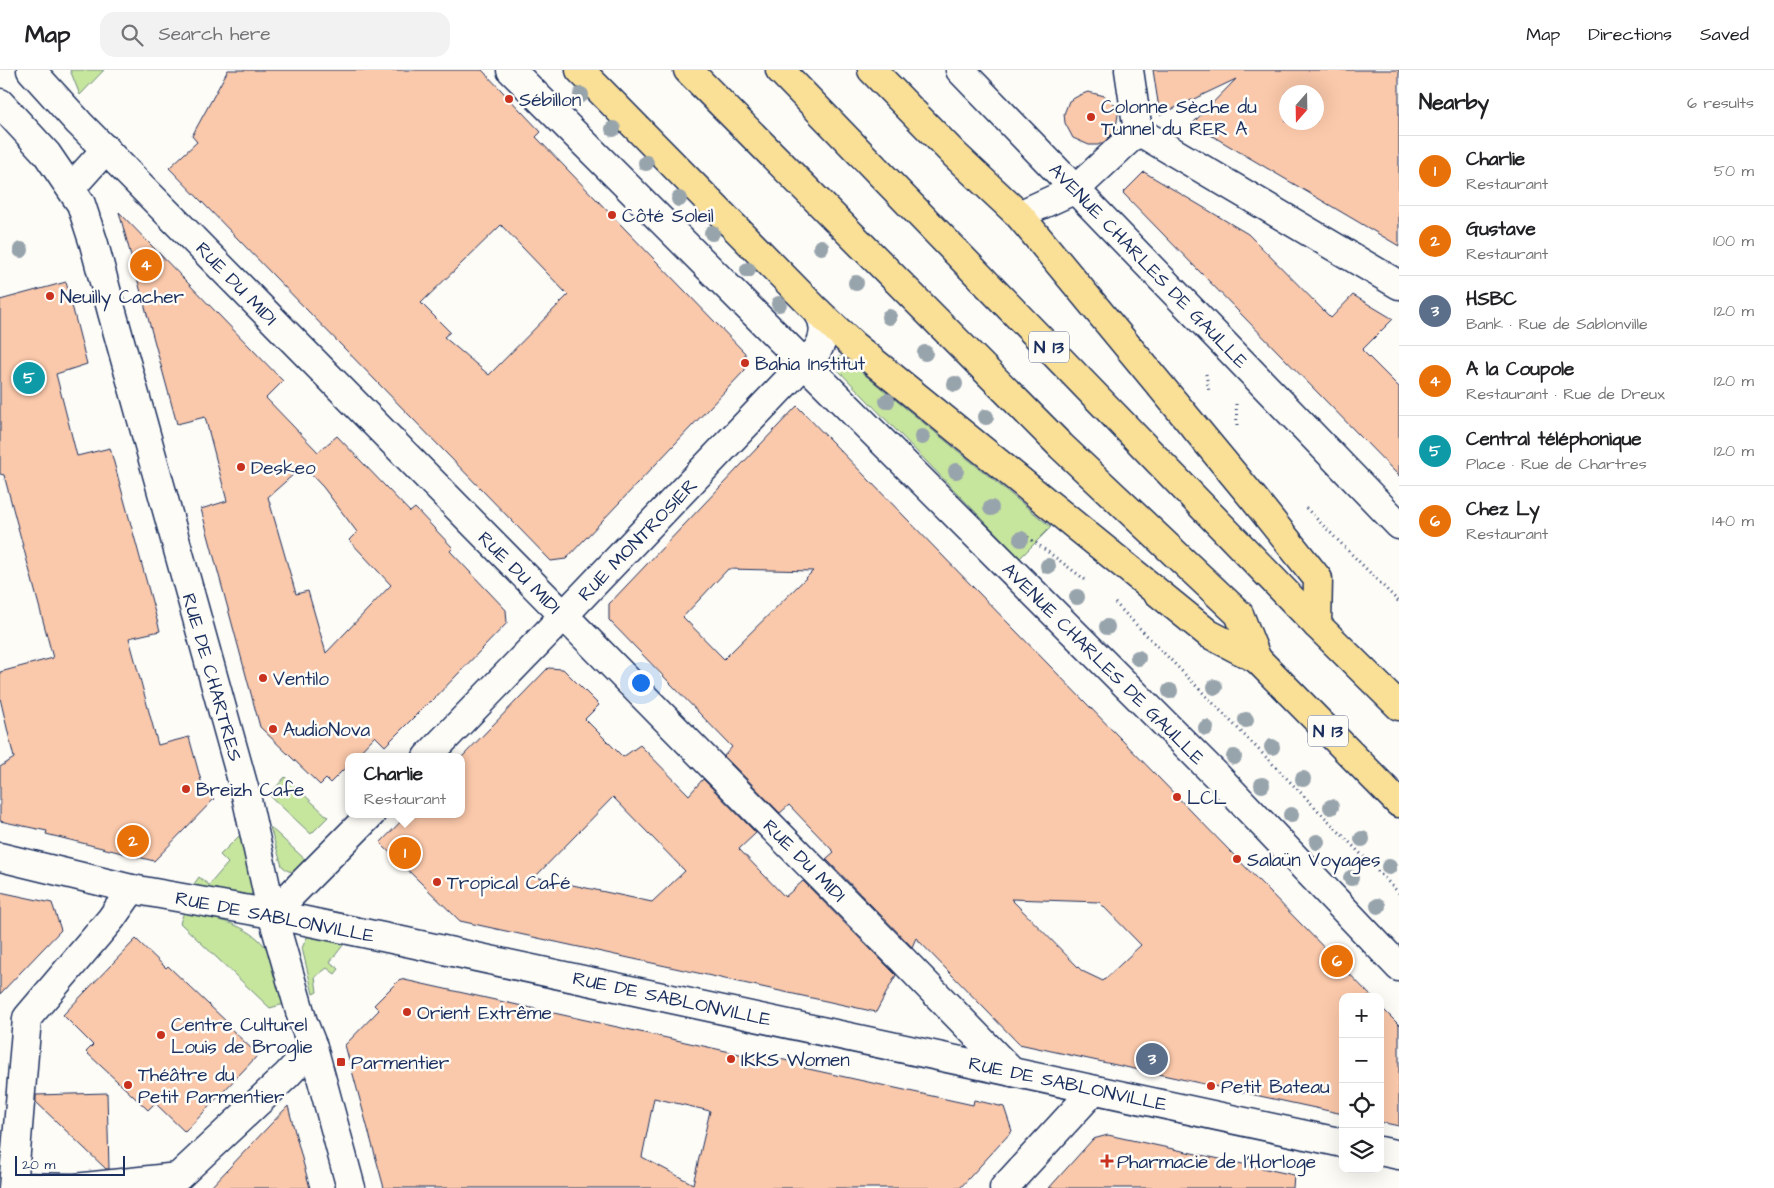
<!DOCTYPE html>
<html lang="en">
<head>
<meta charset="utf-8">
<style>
  :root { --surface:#fff; --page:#f2f2f2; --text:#202124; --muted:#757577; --line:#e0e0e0; --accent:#c8321e }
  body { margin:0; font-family:"Architects Daughter",sans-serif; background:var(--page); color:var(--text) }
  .controls { position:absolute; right:15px; bottom:15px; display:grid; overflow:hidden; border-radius:10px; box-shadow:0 5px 20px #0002 }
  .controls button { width:45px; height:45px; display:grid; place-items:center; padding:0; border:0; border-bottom:1px solid var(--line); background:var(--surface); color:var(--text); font:25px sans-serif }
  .compass { position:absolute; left:1279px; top:15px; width:45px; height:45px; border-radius:50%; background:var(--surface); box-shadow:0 5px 20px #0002; rotate:200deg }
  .scale { position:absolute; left:15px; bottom:12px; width:110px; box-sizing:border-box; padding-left:5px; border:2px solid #1b2f5e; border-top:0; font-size:14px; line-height:18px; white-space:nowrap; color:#1b2f5e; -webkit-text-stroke:4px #fdfcf7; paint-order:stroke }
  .you { position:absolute; left:640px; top:612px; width:18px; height:18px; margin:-12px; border:4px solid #fff; border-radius:50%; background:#1a73e8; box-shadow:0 0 0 8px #1a73e833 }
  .badge { display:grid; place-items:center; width:32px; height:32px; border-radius:50%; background:var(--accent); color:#fff; font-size:16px; font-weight:700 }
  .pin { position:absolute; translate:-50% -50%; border:2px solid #fff; box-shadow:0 1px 5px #0006 }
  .popup { position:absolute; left:345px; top:683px; width:120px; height:65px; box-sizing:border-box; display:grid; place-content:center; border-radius:10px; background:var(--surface); filter:drop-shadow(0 1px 4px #0005); font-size:16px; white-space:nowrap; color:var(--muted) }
  .popup b { font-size:19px; color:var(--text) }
  .popup::after { content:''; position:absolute; left:50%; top:100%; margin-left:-10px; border:10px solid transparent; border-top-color:var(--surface) }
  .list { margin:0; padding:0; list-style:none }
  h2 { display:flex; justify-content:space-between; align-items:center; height:65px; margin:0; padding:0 20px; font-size:21px }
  h2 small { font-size:16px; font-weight:400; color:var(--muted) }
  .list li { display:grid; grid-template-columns:32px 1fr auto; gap:15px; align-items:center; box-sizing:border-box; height:70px; padding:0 20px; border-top:1px solid var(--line) }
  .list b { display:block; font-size:19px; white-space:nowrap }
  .list p { margin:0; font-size:16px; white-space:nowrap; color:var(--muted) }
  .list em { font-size:16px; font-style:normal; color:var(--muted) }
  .icon { flex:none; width:28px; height:28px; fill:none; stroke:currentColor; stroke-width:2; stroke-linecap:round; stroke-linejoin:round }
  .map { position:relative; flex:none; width:1399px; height:1118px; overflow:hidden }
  header { display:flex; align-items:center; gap:30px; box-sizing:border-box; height:70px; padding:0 25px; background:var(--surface); border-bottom:1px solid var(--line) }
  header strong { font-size:24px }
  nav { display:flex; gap:28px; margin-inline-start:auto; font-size:18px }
  .search { width:350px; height:45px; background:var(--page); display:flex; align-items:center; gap:12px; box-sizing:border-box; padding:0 18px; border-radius:15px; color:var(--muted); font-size:19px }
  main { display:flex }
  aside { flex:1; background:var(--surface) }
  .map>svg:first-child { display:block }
  .green { fill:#c6e59d; stroke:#708a7e }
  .building { fill:#fac8aa; stroke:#1b2f5e; fill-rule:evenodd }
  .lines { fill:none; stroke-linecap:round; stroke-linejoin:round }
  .street-casing { stroke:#1b2f5e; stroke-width:31 }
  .primary-casing { stroke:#1b2f5e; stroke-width:31 }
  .highway-casing { stroke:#1b2f5e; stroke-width:31 }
  .path { stroke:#1b2f5e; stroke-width:3; stroke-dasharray:1 4; stroke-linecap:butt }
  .street { stroke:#fdfcf7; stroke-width:28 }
  .primary { stroke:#fadf96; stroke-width:28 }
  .highway { stroke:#fadf96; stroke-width:28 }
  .tree { fill:#98a4ac }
  .poi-dot { fill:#c8321e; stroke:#fdfcf7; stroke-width:2 }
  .labels { text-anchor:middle; stroke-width:5; stroke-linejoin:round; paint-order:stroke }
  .shield { fill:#fdfcf7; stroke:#5f6c8c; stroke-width:1 }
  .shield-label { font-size:18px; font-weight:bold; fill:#1b2f5e }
  .poi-label { font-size:19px; fill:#1b2f5e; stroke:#fdfcf7; text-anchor:start }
  .street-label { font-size:19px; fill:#1b2f5e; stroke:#fdfcf7 }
</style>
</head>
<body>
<header>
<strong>Map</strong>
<div class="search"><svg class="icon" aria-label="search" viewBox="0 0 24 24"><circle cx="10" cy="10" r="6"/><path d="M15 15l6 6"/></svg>Search here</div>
<nav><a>Map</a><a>Directions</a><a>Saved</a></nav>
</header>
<main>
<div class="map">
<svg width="1399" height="1118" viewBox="0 0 1399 1118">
  <rect width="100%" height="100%" fill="#fdfcf7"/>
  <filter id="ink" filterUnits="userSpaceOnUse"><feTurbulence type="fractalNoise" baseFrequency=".02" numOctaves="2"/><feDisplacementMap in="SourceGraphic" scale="10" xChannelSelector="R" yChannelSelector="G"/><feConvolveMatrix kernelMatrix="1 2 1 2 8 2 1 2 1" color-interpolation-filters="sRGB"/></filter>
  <g filter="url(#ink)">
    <g class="green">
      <path d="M 70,0 L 104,0 L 80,25 Z"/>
      <path d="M 838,287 L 843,287 L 1051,457 L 1020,488 L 835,297 L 834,292 Z"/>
      <path d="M 285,707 L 328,747 L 311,764 L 269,725 Z"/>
      <path d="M 270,757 L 309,793 L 299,802 L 288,801 L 282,796 Z"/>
      <path d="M 243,762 L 254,822 L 249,826 L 241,827 L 191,818 L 199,807 L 209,815 L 228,793 L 220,785 Z"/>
      <path d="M 184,842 C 216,849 258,854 272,889 C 278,902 280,919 284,934 L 270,938 L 180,853 Z"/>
      <path d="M 308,865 L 361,872 L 360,877 L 344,874 L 330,892 L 339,899 L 335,904 L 327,898 L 315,907 L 317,922 L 313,924 L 302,878 Z"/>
    </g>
    <g class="building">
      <path d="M 228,0 L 482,0 L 541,62 L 536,67 L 745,283 L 745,300 L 566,489 L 551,491 L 169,98 L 197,72 L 192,66 ZM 501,155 L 568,225 L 489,305 L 444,267 L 450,262 L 421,233 Z"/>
      <path d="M 1153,0 L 1399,0 L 1399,176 L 1192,54 L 1236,9 L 1160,45 ZM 1286,22 L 1316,22 L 1316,52 L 1286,52 Z"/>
      <path d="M 1088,22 L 1105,26 L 1119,39 L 1116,57 L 1113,63 L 1104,72 L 1098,75 L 1089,75 L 1073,68 L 1065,53 L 1064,44 L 1069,31 L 1080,25 Z"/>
      <path d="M 1144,102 L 1248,164 L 1331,248 L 1353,225 L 1393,249 L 1362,280 L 1399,317 L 1399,406 L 1123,123 Z"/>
      <path d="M 119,142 L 283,311 L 266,328 L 318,382 L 337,366 L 410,442 L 415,438 L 453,478 L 450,481 L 506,540 L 507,553 L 431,632 L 430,631 L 385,676 L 375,666 L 355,687 L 349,687 L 349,694 L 330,713 L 326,709 L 320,715 L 260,657 L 201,439 L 227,431 L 205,347 L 177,354 ZM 303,396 L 323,417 L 357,462 L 349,470 L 391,515 L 326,583 L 308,521 L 296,524 L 268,427 Z"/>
      <path d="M 66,212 L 87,294 L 56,304 L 77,386 L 110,378 L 160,561 L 129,568 L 158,675 L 189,667 L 203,718 L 214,729 L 154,791 L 46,764 L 47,761 L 0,751 L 0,697 L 14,688 L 0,628 L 0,602 L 53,588 L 4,405 L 0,404 L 0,230 Z"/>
      <path d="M 797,336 L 1372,927 L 1343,927 L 1343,1044 L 1019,974 L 916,868 L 912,877 L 826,789 L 834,782 L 789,735 L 780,743 L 724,686 L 732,677 L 609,550 L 609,534 ZM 728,499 L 813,501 L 724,589 L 683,547 ZM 1011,829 L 1099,832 L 1141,875 L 1103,911 L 1082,901 Z"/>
      <path d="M 548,598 L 563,599 L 599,635 L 585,649 L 623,687 L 640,675 L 689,725 L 703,709 L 756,763 L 739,779 L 785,827 L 803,811 L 896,905 L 876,942 L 460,851 L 380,773 L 408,744 L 461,744 L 461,688 ZM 613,727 L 685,801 L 652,832 L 535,807 Z"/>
      <path d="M 0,822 L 52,833 L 61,860 L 0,924 Z"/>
      <path d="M 136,869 L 166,898 L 168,896 L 229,954 L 228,956 L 258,985 L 185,1062 L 155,1033 L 148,1040 L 86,982 L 93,975 L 63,945 Z"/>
      <path d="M 400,909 L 744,985 L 757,988 L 758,984 L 806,995 L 804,998 L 973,1035 L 974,1030 L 1004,1037 L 1012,1061 L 960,1118 L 384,1118 L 345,975 L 379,940 L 374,935 ZM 654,1028 L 710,1041 L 693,1114 L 642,1087 Z"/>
      <path d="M 1380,936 L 1399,955 L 1399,1056 L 1380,1052 Z"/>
      <path d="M 107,1023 L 109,1099 L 106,1099 L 36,1032 L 36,1025 Z"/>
      <path d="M 288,1036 L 310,1118 L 210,1118 Z"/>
      <path d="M 1108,1065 L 1294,1105 L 1293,1118 L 1049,1118 L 1093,1069 Z"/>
    </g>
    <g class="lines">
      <defs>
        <g id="street">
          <path d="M 31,0 L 79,53 L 903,890 L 1012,1002"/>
          <path d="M 511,0 L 1217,706 L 1399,897"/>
          <path d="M 960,0 L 1399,455"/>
          <path d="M 1129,0 L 1138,61"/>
          <path d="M 0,33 L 47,84 L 81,134 L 94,174 L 112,242 L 246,725 L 272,844 L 303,952 L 313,977 L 351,1118"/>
          <path d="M 1138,61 L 1399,215"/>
          <path d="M 71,118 L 106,79"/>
          <path d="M 1019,145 L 1076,119 L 1138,61"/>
          <path d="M 427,687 L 546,564 L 818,279 C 825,266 826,254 818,242"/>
          <path d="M 0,787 L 132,819 L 272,844 L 397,870 L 1343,1073"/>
          <path d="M 272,844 L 371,744"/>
          <path d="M 1380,1081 L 1399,1085"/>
          <path d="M 14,1117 L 75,1118 L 178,1107 L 287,1005 L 313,977"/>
          <path d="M 13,1118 L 27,948 L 111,849 L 132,819"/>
          <path d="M 1004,1118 L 1094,1020"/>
        </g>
        <g id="primary">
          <path d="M 580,0 L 818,242 L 853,275 L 1209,564 L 1257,589 L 1399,733"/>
          <path d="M 872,0 L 955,85 L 1019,145 L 1254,429 L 1318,509 L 1317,555 L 1399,636"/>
        </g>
        <g id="highway">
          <path d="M 688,0 L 1061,376 L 1239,544 L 1257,589"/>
          <path d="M 780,0 L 1317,555"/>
        </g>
      </defs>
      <use href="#street" class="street-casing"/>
      <use href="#primary" class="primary-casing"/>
      <use href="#highway" class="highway-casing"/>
      <g class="path">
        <path d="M 1206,304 L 1209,322"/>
        <path d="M 1236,334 L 1237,355"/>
        <path d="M 1306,438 L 1399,532"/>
        <path d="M 1028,467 L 1087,511"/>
        <path d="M 1115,533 L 1399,823"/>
      </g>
      <use href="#street" class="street"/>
      <use href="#primary" class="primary"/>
      <use href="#highway" class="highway"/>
    </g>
    <g class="tree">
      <circle cx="581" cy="25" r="8"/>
      <circle cx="613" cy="59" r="8"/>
      <circle cx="646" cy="93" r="8"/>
      <circle cx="679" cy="129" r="8"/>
      <circle cx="712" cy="163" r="8"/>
      <circle cx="821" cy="177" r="8"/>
      <circle cx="21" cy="180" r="8"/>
      <circle cx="748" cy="200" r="8"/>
      <circle cx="856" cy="213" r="8"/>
      <circle cx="779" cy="234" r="8"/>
      <circle cx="889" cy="247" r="8"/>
      <circle cx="925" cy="283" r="8"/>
      <circle cx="955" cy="314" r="8"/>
      <circle cx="887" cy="331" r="8"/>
      <circle cx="986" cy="347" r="8"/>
      <circle cx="922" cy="367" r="8"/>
      <circle cx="956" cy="401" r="8"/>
      <circle cx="991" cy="438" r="8"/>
      <circle cx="1021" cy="469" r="8"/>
      <circle cx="1048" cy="496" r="8"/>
      <circle cx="1077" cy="527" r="8"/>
      <circle cx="1107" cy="557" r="8"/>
      <circle cx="1138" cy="588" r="8"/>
      <circle cx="1215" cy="617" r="8"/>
      <circle cx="1170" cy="621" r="8"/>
      <circle cx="1246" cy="650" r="8"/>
      <circle cx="1206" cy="658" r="8"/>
      <circle cx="1272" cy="677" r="8"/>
      <circle cx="1234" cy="687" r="8"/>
      <circle cx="1303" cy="709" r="8"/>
      <circle cx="1262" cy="715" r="8"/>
      <circle cx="1331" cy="737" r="8"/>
      <circle cx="1291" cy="745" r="8"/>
      <circle cx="1362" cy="769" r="8"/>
      <circle cx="1317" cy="772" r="8"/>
      <circle cx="1389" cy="797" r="8"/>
      <circle cx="1351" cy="808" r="8"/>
      <circle cx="1378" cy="836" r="8"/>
    </g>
  </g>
  <g class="poi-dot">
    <circle cx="509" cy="29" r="5"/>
    <circle cx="1091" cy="47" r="5"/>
    <circle cx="612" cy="145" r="5"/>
    <circle cx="50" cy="226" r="5"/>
    <circle cx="745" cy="293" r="5"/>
    <circle cx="241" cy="397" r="5"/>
    <circle cx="263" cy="608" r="5"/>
    <circle cx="273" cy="659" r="5"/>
    <circle cx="186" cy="719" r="5"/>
    <circle cx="1177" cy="727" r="5"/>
    <circle cx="1237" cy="789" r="5"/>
    <circle cx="437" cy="812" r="5"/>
    <circle cx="407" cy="942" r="5"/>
    <circle cx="161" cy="965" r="5"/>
    <circle cx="731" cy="989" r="5"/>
    <rect x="336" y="987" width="10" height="10" rx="2.5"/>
    <circle cx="128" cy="1015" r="5"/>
    <circle cx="1211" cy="1016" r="5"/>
    <path d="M1104.5 1083.5h5v5h5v5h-5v5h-5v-5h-5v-5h5z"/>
  </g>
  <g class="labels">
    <g class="shield">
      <rect x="1029" y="261.5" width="40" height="31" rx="4"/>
      <rect x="1308" y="645.5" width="40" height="31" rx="4"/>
    </g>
    <g class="shield-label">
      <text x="1049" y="283">N 13</text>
      <text x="1328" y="667">N 13</text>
    </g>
    <g class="poi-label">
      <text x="519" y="36">Sébillon</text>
      <text x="1101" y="43">Colonne Sèche du<tspan x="1101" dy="22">Tunnel du RER A</tspan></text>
      <text x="622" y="152">Côté Soleil</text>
      <text x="60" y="233">Neuilly Cacher</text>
      <text x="755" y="300">Bahia Institut</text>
      <text x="251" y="404">Deskeo</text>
      <text x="273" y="615">Ventilo</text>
      <text x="283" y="666">AudioNova</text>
      <text x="196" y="726">Breizh Cafe</text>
      <text x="1187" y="734">LCL</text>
      <text x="1247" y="796">Salaün Voyages</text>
      <text x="447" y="819">Tropical Café</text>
      <text x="417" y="949">Orient Extrême</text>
      <text x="171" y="961">Centre Culturel<tspan x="171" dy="22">Louis de Broglie</tspan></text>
      <text x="741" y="996">IKKS Women</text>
      <text x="351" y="999">Parmentier</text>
      <text x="138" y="1011">Théâtre du<tspan x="138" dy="22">Petit Parmentier</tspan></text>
      <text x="1221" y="1023">Petit Bateau</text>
      <text x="1117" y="1098">Pharmacie de l'Horloge</text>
    </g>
    <g class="street-label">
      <text transform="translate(1149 195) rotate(46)" y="7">AVENUE CHARLES DE GAULLE</text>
      <text transform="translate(237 213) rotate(46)" y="7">RUE DU MIDI</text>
      <text transform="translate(637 469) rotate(-46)" y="7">RUE MONTROSIER</text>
      <text transform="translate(520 502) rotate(45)" y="7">RUE DU MIDI</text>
      <text transform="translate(1104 593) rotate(45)" y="7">AVENUE CHARLES DE GAULLE</text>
      <text transform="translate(213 607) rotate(74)" y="7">RUE DE CHARTRES</text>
      <text transform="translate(805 790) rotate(45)" y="7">RUE DU MIDI</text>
      <text transform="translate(275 846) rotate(11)" y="7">RUE DE SABLONVILLE</text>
      <text transform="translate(672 928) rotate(12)" y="7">RUE DE SABLONVILLE</text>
      <text transform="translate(1068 1013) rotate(12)" y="7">RUE DE SABLONVILLE</text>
    </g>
  </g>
</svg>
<div class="controls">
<button>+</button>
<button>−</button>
<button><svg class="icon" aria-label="locate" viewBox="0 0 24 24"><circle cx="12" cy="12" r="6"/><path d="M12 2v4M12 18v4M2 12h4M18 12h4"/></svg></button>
<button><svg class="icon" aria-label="layers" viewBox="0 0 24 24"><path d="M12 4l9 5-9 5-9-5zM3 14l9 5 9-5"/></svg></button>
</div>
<svg class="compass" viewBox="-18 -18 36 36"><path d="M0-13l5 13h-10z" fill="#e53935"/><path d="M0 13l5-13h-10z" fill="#757577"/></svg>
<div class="scale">20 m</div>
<div class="you"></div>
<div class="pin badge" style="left:405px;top:783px;background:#e8710a">1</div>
<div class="popup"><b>Charlie</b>Restaurant</div>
<div class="pin badge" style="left:133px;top:771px;background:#e8710a">2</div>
<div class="pin badge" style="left:1152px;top:989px;background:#5c6f8a">3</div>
<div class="pin badge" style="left:146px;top:195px;background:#e8710a">4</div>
<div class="pin badge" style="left:29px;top:308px;background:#0f9aa8">5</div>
<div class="pin badge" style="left:1337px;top:891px;background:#e8710a">6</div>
</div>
<aside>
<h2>Nearby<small>6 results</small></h2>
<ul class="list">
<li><span class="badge" style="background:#e8710a">1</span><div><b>Charlie</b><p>Restaurant</p></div><em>50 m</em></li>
<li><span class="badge" style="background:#e8710a">2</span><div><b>Gustave</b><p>Restaurant</p></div><em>100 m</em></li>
<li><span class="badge" style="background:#5c6f8a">3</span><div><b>HSBC</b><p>Bank · Rue de Sablonville</p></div><em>120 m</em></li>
<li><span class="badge" style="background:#e8710a">4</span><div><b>A la Coupole</b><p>Restaurant · Rue de Dreux</p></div><em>120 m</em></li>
<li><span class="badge" style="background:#0f9aa8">5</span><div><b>Central téléphonique</b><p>Place · Rue de Chartres</p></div><em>120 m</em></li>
<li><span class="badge" style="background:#e8710a">6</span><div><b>Chez Ly</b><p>Restaurant</p></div><em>140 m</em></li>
</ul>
</aside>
</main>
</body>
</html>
